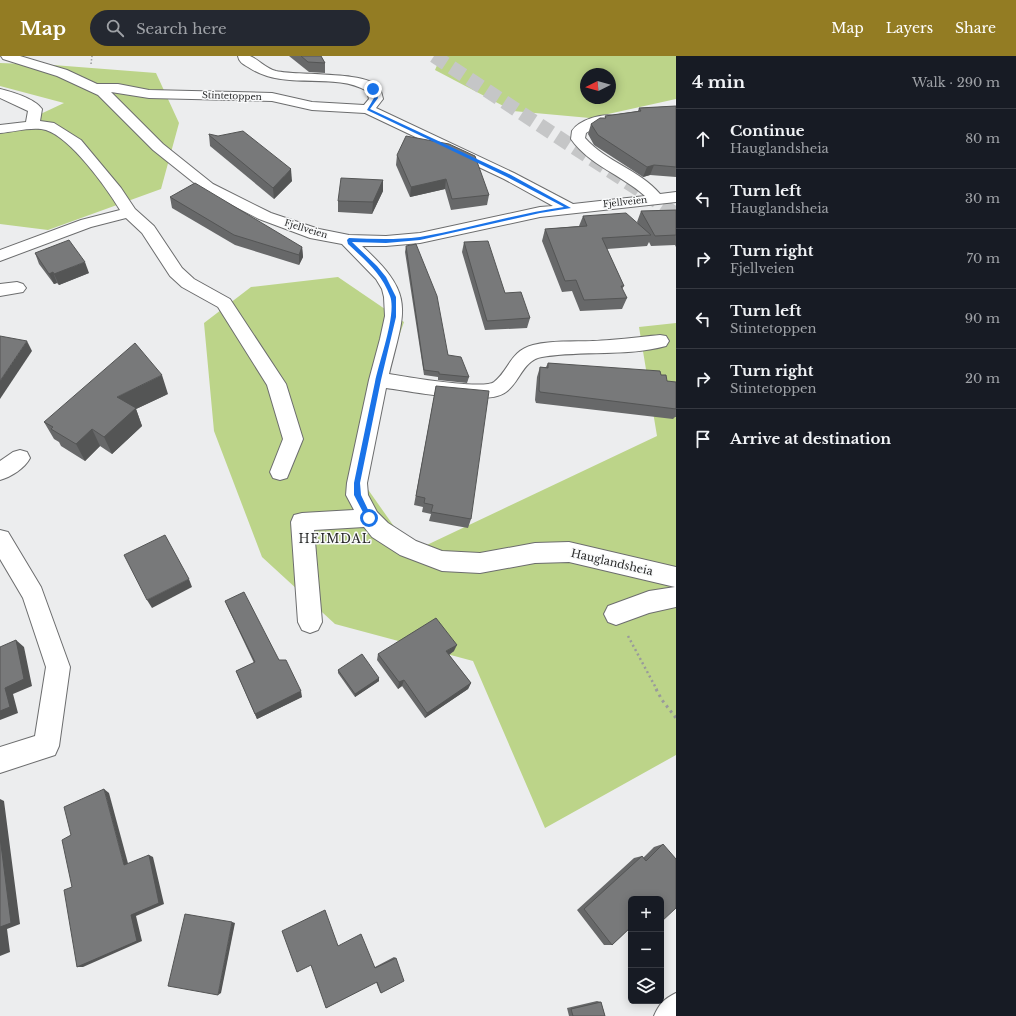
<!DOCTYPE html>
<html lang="en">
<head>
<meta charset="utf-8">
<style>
  :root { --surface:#171b24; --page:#242831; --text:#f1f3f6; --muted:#9ea1a6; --line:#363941; --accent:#937c23 }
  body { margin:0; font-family:"Libre Baskerville",serif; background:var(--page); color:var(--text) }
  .controls { position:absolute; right:12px; bottom:12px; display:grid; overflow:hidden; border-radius:6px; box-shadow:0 2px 10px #0003 }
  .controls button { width:36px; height:36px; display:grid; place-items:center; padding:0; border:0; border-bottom:1px solid var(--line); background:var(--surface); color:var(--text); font:20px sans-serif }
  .compass { position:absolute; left:580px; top:12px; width:36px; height:36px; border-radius:50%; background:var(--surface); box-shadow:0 2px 10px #0003; rotate:265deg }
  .stop { position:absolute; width:12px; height:12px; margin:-9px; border:3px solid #1a73e8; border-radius:50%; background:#fff }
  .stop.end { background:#1a73e8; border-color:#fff; box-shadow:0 1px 4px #0008 }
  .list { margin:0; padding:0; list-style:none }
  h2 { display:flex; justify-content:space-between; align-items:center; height:52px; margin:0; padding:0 16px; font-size:17px }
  h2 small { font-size:13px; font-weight:400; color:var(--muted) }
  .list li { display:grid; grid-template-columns:26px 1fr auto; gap:12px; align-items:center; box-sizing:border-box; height:60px; padding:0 16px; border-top:1px solid var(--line) }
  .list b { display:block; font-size:15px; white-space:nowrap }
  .list p { margin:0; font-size:13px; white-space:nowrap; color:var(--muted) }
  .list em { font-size:13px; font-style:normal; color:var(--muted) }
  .icon { flex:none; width:22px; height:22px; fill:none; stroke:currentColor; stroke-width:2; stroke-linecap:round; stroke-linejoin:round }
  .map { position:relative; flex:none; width:676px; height:960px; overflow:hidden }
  header { display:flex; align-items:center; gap:24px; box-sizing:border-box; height:56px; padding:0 20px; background:var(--accent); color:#fff }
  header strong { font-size:19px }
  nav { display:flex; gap:22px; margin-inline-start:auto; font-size:14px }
  .search { width:280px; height:36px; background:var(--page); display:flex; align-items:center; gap:10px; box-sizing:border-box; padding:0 14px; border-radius:22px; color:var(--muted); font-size:15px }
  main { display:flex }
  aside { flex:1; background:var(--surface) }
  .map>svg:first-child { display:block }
  .green { fill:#bcd489; fill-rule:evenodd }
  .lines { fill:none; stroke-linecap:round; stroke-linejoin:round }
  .major-tunnel { stroke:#c5c6c7; stroke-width:14; stroke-dasharray:14 7; stroke-linecap:butt }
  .minor-casing { stroke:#6c6d6e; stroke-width:2 }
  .path-far2 { stroke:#999a9b; stroke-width:1.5; stroke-dasharray:1.5 2; stroke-linecap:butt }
  .path-far1 { stroke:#999a9b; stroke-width:2.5; stroke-dasharray:2 3; stroke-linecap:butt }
  .path { stroke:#999a9b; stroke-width:3; stroke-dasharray:2.5 4; stroke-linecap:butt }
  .minor { fill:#fff; fill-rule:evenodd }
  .wall { fill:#676869 }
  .shaded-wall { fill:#545555 }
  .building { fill:#78797a; stroke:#545555 }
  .route { fill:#1a73e8 }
  .labels { text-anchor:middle; stroke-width:3; stroke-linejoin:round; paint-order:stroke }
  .far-street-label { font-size:9px; fill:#282929; stroke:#f9fafb }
  .street-label { font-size:11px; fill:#282929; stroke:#f9fafb }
  .neighbourhood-label { font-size:12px; letter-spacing:1px; fill:#282929; stroke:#f9fafb }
</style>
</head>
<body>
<header>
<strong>Map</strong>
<div class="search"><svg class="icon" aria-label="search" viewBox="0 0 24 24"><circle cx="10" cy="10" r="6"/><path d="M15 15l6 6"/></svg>Search here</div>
<nav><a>Map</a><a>Layers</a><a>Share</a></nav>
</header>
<main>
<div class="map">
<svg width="676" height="960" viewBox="0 0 676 960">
  <rect width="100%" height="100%" fill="#ecedee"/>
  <g class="green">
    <path d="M 441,0 L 676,0 L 676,43 L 590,62 L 513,55 L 435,14 ZM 586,18 L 610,18 L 610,42 L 586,42 Z"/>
    <path d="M 0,7 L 53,9 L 156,17 L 179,67 L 161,133 L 48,174 L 0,168 L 0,77 L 64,47 L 0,30 Z"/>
    <path d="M 338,221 L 404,266 L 385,320 L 362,425 L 412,496 L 657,380 L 639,271 L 676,267 L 676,699 L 545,772 L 473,605 L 335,568 L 262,501 L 214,375 L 204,267 L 251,231 Z"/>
  </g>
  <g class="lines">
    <path class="major-tunnel" d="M 434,0 L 676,158"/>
    <defs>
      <g id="minor">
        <path d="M 1,0 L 20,0 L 67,14 L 97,28 L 118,28 L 149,34 L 272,37 L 312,46 L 364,49 L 369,43 L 367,35 C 332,15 285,36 248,11 C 243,8 239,6 238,0 C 241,0 247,0 250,0 C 258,3 265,12 276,15 C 298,20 366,15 379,31 C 381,34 382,39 383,43 L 376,52 L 514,117 L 573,148 L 645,140 C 622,119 589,109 571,83 L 572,75 C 579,64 602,57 614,60 L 616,63 L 614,66 L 598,70 L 586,77 L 585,82 C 606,106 640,114 660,138 L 676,136 L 676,146 L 540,161 L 420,187 L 386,190 L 362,190 C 416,239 405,253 389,318 C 406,321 484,334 494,326 C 510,313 510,295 533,289 C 553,284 573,286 593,285 C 616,284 638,281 660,279 L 666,280 L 669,285 L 666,290 C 626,301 583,294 542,301 C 523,304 520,326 506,336 C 487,351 411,335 386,332 L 367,427 L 368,439 L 377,456 L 388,467 L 416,485 L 442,495 L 480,497 L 535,487 L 569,486 L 676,511 L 676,551 L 649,557 L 616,569 L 608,566 L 604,558 L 608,550 L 649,535 L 675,531 L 569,506 L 535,507 L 480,517 L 442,515 L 400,499 L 372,481 L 364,471 L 314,474 L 322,566 L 318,574 L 310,577 L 302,574 L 298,566 L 291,466 L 294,459 L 302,457 L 354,454 L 346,439 L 347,427 L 369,324 L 380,283 L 385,260 L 384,241 L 382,233 L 376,223 L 342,188 L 310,182 L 259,163 L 203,134 L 153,94 L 98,39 L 57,20 L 3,3 ZM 111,36 L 149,42 L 272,45 L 312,54 L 365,57 L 504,123 L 553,150 L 540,151 L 420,177 L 386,180 L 349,179 L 319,173 L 271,157 L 213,128 L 163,88 Z"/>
        <path d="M 0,33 C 12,36 34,42 42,53 L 40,65 L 54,67 L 81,84 L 121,132 L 135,153 L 154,170 L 182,212 L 194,223 L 230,243 L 286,328 L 303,383 L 287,422 L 280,424 L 273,422 L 270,416 L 283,383 L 267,329 L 218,251 L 182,231 L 170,220 L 142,177 L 126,162 L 91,171 L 0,205 L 0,194 L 81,164 L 120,154 C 106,131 71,82 46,74 C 33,70 13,76 0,77 L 0,69 L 26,66 L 28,55 L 0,42 Z"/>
        <path d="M 17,226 L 23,228 L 26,232 L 23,236 L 0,240 L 0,228 Z"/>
        <path d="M 20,394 L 27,396 L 30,402 C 25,412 11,421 0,424 L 0,405 L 13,396 Z"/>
        <path d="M 0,474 L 8,476 L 41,531 L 70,611 L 59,690 L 55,699 L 0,717 L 0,691 L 35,680 L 46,611 L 23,542 L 0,503 Z"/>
        <path d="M 676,937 L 676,960 L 654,960 C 659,948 664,943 676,937 Z"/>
      </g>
    </defs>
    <use href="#minor" class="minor-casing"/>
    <path class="path-far2" d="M 91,8 L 92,0"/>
    <path class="path-far1" d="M 628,580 L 657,634"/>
    <path class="path" d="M 656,633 L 662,644 L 676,662"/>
    <use href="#minor" class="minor"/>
  </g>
  <g class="wall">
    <path d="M 289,0 L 321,0 L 325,7 L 325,17 L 309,16 Z"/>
    <path d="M 676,50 L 676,121 L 650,119 L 643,121 L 594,89 L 588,78 L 591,68 L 605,62 L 605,60 L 638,55 L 639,52 Z"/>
    <path d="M 209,79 L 292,125 L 274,143 L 210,90 Z"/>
    <path d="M 397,99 L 489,139 L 487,149 L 451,154 L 445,133 L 410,141 L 396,109 Z"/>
    <path d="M 383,124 L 383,135 L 372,158 L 338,156 L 338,145 Z"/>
    <path d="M 170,141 L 302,191 L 303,201 L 299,209 L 235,189 L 172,152 Z"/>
    <path d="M 676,154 L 676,191 L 675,189 L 651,190 L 649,186 L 647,190 L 607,193 L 624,230 L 622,233 L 627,242 L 622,253 L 580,255 L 572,235 L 562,236 L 542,185 L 545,173 L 579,170 L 583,160 L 638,168 L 637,166 L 641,155 Z"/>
    <path d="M 464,186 L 505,237 L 530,262 L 527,272 L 485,274 L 462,196 Z"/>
    <path d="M 406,190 L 448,299 L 469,321 L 467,327 L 438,324 L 438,321 L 424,319 L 405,196 Z"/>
    <path d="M 35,197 L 89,217 L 59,229 L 57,227 L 54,228 L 39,208 Z"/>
    <path d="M 548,307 L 661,319 L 667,325 L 676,327 L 676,361 L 675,361 L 673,363 L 536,347 L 535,344 L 537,321 L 540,311 L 546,311 Z"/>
    <path d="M 436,330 L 471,463 L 468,472 L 429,465 L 431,458 L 422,456 L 423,451 L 414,449 Z"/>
    <path d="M 168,338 L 136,353 L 142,370 L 112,398 L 100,390 L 85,405 L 61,390 L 59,386 L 54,383 L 44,366 Z"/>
    <path d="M 225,545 L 279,604 L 302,641 L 257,663 L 236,615 L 254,607 L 228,552 Z"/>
    <path d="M 454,595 L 449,599 L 471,627 L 468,633 L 425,662 L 402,630 L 398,633 L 377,604 L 378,598 Z"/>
    <path d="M 338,614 L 379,622 L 379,625 L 355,641 L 338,617 Z"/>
    <path d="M 663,788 L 631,843 L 631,873 L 630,872 L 612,889 L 604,889 L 577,854 L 634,802 L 642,800 L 643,802 L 654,791 Z"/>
    <path d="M 338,890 L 375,911 L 394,901 L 396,902 L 381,937 L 380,936 L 376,926 L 326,952 Z"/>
    <path d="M 597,945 L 601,946 L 605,960 L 569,960 L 567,952 Z"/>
  </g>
  <g class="shaded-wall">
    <path d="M 654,109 L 650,119 L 643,121 L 647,111 Z"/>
    <path d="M 291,113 L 292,125 L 274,143 L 273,132 Z"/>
    <path d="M 446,123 L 445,133 L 410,141 L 411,131 Z"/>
    <path d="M 383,124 L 383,135 L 372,158 L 373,146 Z"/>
    <path d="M 302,191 L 303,201 L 299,209 L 299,199 Z"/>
    <path d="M 85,206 L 89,217 L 59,229 L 54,218 Z"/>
    <path d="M 53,216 L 57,227 L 54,228 L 49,218 Z"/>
    <path d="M 27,285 L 32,295 L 0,343 L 0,325 Z"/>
    <path d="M 162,319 L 168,338 L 136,353 L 142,370 L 112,398 L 104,381 L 117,341 Z"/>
    <path d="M 92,373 L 100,390 L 85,405 L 76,388 Z"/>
    <path d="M 189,523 L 192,531 L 152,552 L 147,544 Z"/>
    <path d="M 16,584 L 24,591 L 32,630 L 13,638 L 18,657 L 0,664 L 0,655 Z"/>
    <path d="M 457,589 L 454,595 L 444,602 L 446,595 Z"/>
    <path d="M 379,622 L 379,625 L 355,641 L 355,638 Z"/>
    <path d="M 404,624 L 402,630 L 398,633 L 399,626 Z"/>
    <path d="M 471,627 L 468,633 L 425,662 L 427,657 Z"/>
    <path d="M 301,635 L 302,641 L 257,663 L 255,658 Z"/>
    <path d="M 104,733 L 109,737 L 129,811 L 124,809 Z"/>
    <path d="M 0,743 L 4,745 L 20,868 L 7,873 L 10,896 L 0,900 Z"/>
    <path d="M 149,799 L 153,801 L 164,848 L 136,860 L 142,885 L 83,911 L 77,911 L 131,859 Z"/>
    <path d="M 232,866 L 235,867 L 221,937 L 218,939 Z"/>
  </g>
  <g class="building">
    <path d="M 301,0 L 321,0 L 325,7 L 308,6 Z"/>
    <path d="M 676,50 L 676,111 L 654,109 L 647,111 L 598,79 L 591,68 L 600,62 L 606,62 L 605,60 L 641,55 L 639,52 Z"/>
    <path d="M 243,75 L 291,113 L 273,132 L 209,79 L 209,78 L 218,80 Z"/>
    <path d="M 406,80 L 449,88 L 475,100 L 489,139 L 452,143 L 446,123 L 411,131 L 397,99 Z"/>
    <path d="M 341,122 L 383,124 L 373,146 L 338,145 Z"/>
    <path d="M 195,127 L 302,191 L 299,199 L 234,179 L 170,141 Z"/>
    <path d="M 676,154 L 676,179 L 655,180 L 641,155 Z"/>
    <path d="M 626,157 L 651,179 L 602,182 L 624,230 L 621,230 L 627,242 L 584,244 L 576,224 L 565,225 L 545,173 L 587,170 L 583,160 Z"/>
    <path d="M 69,184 L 85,206 L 54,218 L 53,216 L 49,218 L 35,197 Z"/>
    <path d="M 488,185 L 505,237 L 521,236 L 530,262 L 487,265 L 464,186 Z"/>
    <path d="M 416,188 L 437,240 L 448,299 L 461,301 L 469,321 L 439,318 L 439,316 L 424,314 L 406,190 Z"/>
    <path d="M 0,280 L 27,285 L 0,325 Z"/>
    <path d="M 135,287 L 162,319 L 117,341 L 136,352 L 104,381 L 92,373 L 76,388 L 51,373 L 53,371 L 44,366 Z"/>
    <path d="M 548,307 L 660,315 L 661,319 L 666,319 L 667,325 L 676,326 L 676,353 L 540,336 L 539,334 L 540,311 L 548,312 Z"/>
    <path d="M 436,330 L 489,335 L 471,463 L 431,456 L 433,449 L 424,447 L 425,442 L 416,440 Z"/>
    <path d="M 165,479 L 189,523 L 147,544 L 124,499 Z"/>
    <path d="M 244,536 L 279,604 L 286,604 L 301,635 L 255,658 L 236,615 L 255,606 L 225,545 Z"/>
    <path d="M 436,562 L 457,589 L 446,595 L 471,627 L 427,657 L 404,624 L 399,626 L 378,598 Z"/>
    <path d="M 16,584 L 24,623 L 5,632 L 10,651 L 0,655 L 0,591 Z"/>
    <path d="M 362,598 L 379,622 L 355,638 L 338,614 Z"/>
    <path d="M 104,733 L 124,809 L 149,799 L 159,847 L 131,859 L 137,885 L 77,911 L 64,834 L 72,831 L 62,784 L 71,779 L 64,751 Z"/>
    <path d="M 0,781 L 11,867 L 0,871 Z"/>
    <path d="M 663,788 L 676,803 L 676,852 L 661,866 L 661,843 L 631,843 L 631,871 L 612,889 L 584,853 L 642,800 L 646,805 Z"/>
    <path d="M 325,854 L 338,890 L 361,878 L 375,912 L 396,902 L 404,925 L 381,937 L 377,926 L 326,952 L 311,909 L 297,916 L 282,875 Z"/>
    <path d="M 185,858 L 232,866 L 218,939 L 168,930 Z"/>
    <path d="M 601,946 L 605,960 L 573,960 L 571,953 Z"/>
  </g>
  <path class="route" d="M 372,32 L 375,33 L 378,42 L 370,53 L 511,119 L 571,152 L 540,157 L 420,184 L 386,187 L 352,186 L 377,210 L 386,221 L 396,241 L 396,261 L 381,324 L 360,427 L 361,439 L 372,462 L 369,465 L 367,464 L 354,439 L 354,427 C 361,393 368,359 375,326 C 379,305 397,258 390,240 C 382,218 365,204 348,188 L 347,184 L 349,182 C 373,183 396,184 420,181 C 468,173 515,158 564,151 L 507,121 L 367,54 L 374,42 Z"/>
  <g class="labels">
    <g class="far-street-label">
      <text transform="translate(232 40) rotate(2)" y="3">Stintetoppen</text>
      <text transform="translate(625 146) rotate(-6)" y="3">Fjellveien</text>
      <text transform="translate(306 173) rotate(17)" y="3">Fjellveien</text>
    </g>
    <g class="street-label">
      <text transform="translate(612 506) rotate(13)" y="4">Hauglandsheia</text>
    </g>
    <g class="neighbourhood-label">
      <text x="335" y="487">HEIMDAL</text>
    </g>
  </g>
</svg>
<div class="controls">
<button>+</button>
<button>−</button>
<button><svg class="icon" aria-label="layers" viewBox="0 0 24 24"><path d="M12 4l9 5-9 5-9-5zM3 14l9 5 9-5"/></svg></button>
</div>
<svg class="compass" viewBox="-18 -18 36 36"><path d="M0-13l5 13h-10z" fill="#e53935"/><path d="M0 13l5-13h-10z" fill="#9ea1a6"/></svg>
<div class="stop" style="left:369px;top:462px"></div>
<div class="stop end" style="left:373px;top:33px"></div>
</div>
<aside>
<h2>4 min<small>Walk · 290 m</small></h2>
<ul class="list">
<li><svg class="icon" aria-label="ahead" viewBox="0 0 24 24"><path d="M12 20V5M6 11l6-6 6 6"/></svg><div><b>Continue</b><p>Hauglandsheia</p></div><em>80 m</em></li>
<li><svg class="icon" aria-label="left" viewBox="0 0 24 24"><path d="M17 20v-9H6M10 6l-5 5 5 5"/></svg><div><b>Turn left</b><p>Hauglandsheia</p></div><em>30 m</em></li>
<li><svg class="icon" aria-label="right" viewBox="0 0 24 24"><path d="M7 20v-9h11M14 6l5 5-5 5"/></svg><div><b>Turn right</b><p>Fjellveien</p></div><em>70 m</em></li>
<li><svg class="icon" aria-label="left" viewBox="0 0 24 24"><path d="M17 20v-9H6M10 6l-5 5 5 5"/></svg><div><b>Turn left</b><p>Stintetoppen</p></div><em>90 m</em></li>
<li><svg class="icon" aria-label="right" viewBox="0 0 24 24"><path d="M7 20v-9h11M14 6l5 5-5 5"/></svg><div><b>Turn right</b><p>Stintetoppen</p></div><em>20 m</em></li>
<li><svg class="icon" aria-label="arrive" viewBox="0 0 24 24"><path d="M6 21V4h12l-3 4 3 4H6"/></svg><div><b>Arrive at destination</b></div></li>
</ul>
</aside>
</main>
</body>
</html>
